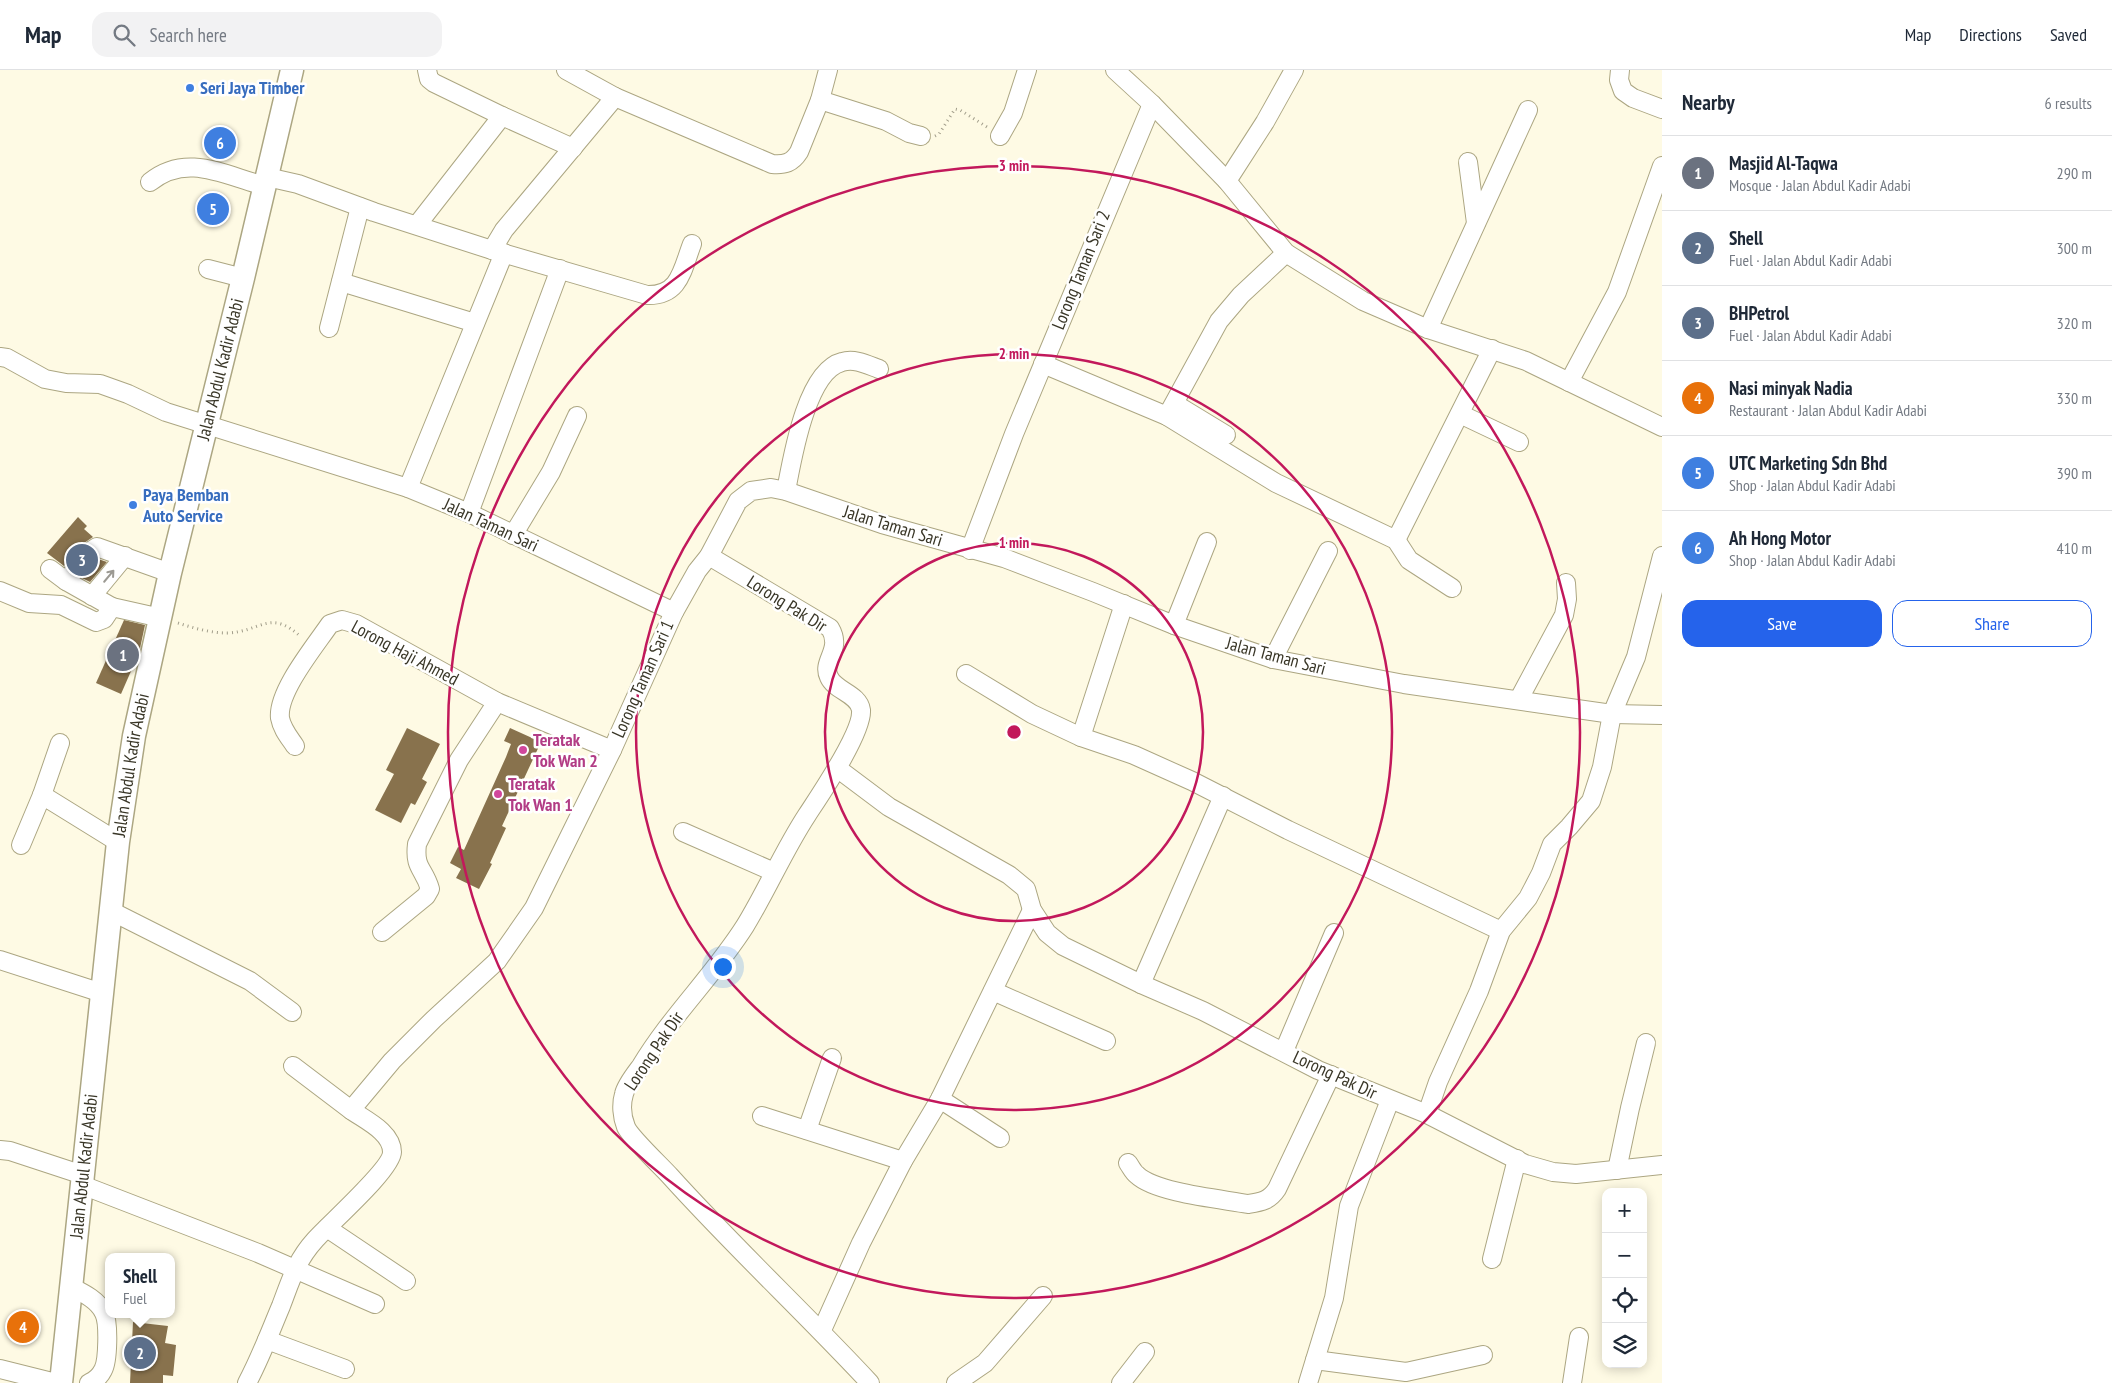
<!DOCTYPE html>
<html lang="en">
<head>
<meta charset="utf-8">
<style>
  :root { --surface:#fff; --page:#f2f2f3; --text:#1f2937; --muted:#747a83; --line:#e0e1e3; --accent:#2563eb }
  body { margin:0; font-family:"PT Sans Narrow",sans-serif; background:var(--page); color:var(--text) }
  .controls { position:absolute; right:15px; bottom:15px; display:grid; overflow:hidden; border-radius:10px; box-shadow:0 2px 12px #0003 }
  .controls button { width:45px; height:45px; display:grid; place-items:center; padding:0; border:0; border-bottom:1px solid var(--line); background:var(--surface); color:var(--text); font:25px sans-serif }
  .you { position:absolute; left:722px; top:896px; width:18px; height:18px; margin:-12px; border:4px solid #fff; border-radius:50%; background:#1a73e8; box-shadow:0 0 0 8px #1a73e833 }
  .badge { display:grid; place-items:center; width:32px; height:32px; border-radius:50%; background:var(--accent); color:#fff; font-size:16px; font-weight:700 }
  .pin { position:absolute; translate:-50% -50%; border:2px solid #fff; box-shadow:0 1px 5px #0006 }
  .popup { position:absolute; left:105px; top:1183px; width:70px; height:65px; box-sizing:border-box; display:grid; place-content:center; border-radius:10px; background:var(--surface); filter:drop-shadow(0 1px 4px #0005); font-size:16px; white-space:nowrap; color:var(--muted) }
  .popup b { font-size:19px; color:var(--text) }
  .popup::after { content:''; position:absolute; left:50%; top:100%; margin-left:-10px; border:10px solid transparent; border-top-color:var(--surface) }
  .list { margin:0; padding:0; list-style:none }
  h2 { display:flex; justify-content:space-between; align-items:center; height:65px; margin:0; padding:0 20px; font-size:21px }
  h2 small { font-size:16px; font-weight:400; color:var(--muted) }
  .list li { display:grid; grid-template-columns:32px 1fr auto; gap:15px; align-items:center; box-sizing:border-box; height:75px; padding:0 20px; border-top:1px solid var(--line) }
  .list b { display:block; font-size:19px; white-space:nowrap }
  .list p { margin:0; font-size:16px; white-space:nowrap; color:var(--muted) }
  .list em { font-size:16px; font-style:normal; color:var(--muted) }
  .actions { display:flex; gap:10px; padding:15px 20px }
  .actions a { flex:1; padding:11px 0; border:1px solid var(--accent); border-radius:15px; text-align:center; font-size:18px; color:var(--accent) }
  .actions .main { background:var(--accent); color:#fff }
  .icon { flex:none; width:28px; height:28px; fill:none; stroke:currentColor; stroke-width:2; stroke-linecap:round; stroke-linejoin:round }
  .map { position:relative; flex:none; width:1662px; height:1313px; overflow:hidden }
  header { display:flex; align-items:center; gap:30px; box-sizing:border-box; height:70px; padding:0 25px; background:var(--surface); border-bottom:1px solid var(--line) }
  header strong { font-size:24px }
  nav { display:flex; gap:28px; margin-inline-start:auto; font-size:18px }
  .search { width:350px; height:45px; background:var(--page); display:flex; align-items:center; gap:12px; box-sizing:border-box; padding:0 18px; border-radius:15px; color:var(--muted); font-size:19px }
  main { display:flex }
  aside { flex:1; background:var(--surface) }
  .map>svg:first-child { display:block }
  .building { fill:#88724d }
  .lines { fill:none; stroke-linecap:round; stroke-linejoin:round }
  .minor-casing { stroke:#aca682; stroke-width:20 }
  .major-casing { stroke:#aca682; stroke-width:25 }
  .path { stroke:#a19d8a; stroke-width:3; stroke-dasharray:1 4; stroke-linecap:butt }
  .minor { stroke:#fff; stroke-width:18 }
  .major { stroke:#fff; stroke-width:22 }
  .oneway { stroke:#9c9a93 }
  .ring { fill:none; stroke:#c2185b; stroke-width:2.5 }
  .shop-dot { fill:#3f7fe0; stroke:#fff; stroke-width:2 }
  .hotel-dot { fill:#d1479c; stroke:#fff; stroke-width:2 }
  .labels { text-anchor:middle; stroke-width:5; stroke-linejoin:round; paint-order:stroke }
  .shop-label { font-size:18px; font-weight:bold; fill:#366cbe; stroke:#fff; text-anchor:start }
  .street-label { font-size:18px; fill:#393627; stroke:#fff }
  .hotel-label { font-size:18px; font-weight:bold; fill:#b23c85; stroke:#fff; text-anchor:start }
  .centre { fill:#c2185b; stroke:#fff; stroke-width:2.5 }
  .ring-label { font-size:15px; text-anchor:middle; font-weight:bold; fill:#c2185b; stroke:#fff; stroke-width:5; stroke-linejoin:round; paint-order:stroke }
</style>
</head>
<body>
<header>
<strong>Map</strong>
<div class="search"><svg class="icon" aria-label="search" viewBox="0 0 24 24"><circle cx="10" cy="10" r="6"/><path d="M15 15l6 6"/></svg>Search here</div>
<nav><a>Map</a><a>Directions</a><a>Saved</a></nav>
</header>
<main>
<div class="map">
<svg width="1662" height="1313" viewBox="0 0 1662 1313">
  <rect width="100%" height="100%" fill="#fefae4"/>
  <g class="building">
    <path d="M 78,447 L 87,456 L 84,459 L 93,467 L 81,475 L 64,496 L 47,483 Z"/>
    <path d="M 98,489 L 107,492 L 90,512 L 82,508 Z"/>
    <path d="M 124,550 L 145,555 L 139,583 L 121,624 L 96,613 Z"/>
    <path d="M 407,658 L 440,674 L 422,709 L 427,712 L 415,735 L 411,733 L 401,753 L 375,740 L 394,704 L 386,700 Z"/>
    <path d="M 510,658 L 541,672 L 502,756 L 506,758 L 490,793 L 492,794 L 479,819 L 456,808 L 461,799 L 450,793 L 458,777 L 464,780 L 506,687 L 511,674 L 504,671 Z"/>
    <path d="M 133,1252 L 168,1256 L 165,1273 L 176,1275 L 173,1306 L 163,1305 L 163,1313 L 130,1313 Z"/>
  </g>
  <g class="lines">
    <defs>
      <g id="minor">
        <path d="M 427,0 L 429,9 L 434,13 L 502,46"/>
        <path d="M 566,0 L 615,27 L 772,94 C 785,95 792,93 799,82 L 820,30 L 828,0"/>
        <path d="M 1115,0 L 1152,34 L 1227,111 L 1286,183 L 1363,231 L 1428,259 L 1526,291 L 1662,357"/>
        <path d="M 1620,0 L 1619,10 L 1623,21 L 1633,28 L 1662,39"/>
        <path d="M 820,30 L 886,51 L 909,63 L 921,66"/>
        <path d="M 1000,66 L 1013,43 L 1027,0"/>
        <path d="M 1468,92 L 1476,153"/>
        <path d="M 267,107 L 298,114 L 374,142 L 492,180 L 647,225 C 680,226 682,200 692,174"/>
        <path d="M 1227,111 L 1265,52 L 1294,0"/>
        <path d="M 150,112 C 187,82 225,106 265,116"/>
        <path d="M 417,155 L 502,46 L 573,78"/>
        <path d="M 492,180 L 504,160 L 615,27"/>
        <path d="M 208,199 L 243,208"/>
        <path d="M 341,212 L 475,253"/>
        <path d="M 329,258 L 360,137"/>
        <path d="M 1428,259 L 1528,40"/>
        <path d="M 0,287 L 7,288 L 45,309 L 66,313 L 100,314 L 128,324 L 166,342 L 408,418 L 469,443 L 674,542"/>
        <path d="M 1043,294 L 1167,346 L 1276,413 L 1396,470 L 1409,490 L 1452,518"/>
        <path d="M 1569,312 L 1617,222 L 1662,96"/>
        <path d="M 1175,334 L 1226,365"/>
        <path d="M 1460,344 L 1519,372"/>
        <path d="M 1167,346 L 1219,251 L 1241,225 L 1286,183"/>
        <path d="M 408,418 L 504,183"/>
        <path d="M 786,421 C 792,390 806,301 842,292 C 855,288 868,295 879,299"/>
        <path d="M 469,443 L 560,199"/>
        <path d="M 513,465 L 551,402 L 577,346"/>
        <path d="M 1396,470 L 1492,279"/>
        <path d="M 970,480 L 1014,364 L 1152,34"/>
        <path d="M 709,486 L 830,558 C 843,580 821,591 829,607 C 835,621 859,624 861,640 C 863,662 820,725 807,745 C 784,780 767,820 745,856 C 714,905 671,946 641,996 C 635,1004 626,1015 624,1024 C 621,1034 622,1047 626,1057 C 630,1067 661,1096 670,1106 C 734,1177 805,1243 870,1313"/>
        <path d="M 50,499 L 66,511 L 112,537"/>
        <path d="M 66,511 L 89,482 L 97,477 L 170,503"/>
        <path d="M 0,521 L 29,533 L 61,535 L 96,552 L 104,549 L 112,537 L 161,548"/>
        <path d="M 92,526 L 125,486"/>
        <path d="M 1174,555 L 1207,472"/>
        <path d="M 1273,589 L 1328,481"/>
        <path d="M 966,604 L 1032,644 L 1081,667 L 1134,685 L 1192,711 L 1288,760 L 1501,861"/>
        <path d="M 1519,629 L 1564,545 L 1567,529 L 1566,513"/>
        <path d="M 1081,667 L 1124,534"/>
        <path d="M 295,676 C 289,667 282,659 280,648 C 277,622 315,576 330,554 L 342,550 L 356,554 L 497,632 L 612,680"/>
        <path d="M 837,698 L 889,737 L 1009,805 L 1026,819 L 1032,840 L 1047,863 L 1063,876 L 1141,914 L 1203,941 L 1318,1000 L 1427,1044 L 1525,1094 L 1553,1102 L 1576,1104 L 1662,1095"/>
        <path d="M 42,725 L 60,673"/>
        <path d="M 683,762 L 774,802"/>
        <path d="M 21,775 L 42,725 L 118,772"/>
        <path d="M 111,841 L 250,911 L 292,942"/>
        <path d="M 382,862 L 426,826 L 430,819 C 424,798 414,799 417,774 L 459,690 L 497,632"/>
        <path d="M 0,890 L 102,923"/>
        <path d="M 1141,914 L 1223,726"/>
        <path d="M 993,921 L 1106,971"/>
        <path d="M 1284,981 L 1334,863"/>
        <path d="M 293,996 L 351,1040"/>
        <path d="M 940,1029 L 1000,1068"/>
        <path d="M 1427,1044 L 1438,1012 L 1479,921 L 1501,861 L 1528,828 L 1541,803 L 1552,774 L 1569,757 L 1591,731 L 1602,697 L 1612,644 L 1636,587 L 1662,486"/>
        <path d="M 762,1046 L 903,1091"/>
        <path d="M 807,1060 L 832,988"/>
        <path d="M 0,1080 L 10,1081 L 83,1105"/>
        <path d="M 1128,1093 C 1131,1097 1133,1102 1137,1105 C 1156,1123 1221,1129 1248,1134 C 1261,1132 1269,1131 1277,1119 L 1331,1005"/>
        <path d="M 1617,1100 L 1630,1038 L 1646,973"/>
        <path d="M 82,1115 L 258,1183 L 375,1234"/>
        <path d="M 327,1158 L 406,1211"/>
        <path d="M 1492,1189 L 1517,1089"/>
        <path d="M 71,1217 C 83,1223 98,1230 104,1243 C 109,1253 108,1291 103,1300 C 100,1306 94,1311 89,1313"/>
        <path d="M 822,1260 L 861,1173 L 903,1091 L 940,1029 L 1032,840"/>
        <path d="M 267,1270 L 345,1299"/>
        <path d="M 1315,1290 L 1406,1302 L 1483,1285"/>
        <path d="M 0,1299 L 56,1313"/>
        <path d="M 247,1313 C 260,1289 270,1262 281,1236 C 291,1210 296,1191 315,1170 C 329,1154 392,1099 392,1082 C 392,1062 365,1050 351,1040 L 392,991 L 434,949 L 497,891 L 534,838 L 612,680 L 674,542 L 697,501 L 709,486 L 738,431 L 751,421 L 771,418 L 786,421 L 882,454 L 1004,488 L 1093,522 L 1174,555 L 1273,589 L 1404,614 L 1612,644 L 1662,645"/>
        <path d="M 956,1313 L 985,1293 L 1043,1226"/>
        <path d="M 1121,1313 L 1145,1282"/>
        <path d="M 1308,1313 L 1334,1228 L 1349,1136 L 1390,1030"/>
        <path d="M 1572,1313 L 1579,1267"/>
      </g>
      <g id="major">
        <path id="s1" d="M 61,1313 L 118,772 L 134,666 L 170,503 L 243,208 L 292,0"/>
      </g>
    </defs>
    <use href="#minor" class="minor-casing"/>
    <use href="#major" class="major-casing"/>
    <g class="path">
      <path d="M 935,66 L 939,64 L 955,39 L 960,40 L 987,57"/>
      <path d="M 178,553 C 193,558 211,563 227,563 C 261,562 270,538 301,567"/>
    </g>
    <use href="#minor" class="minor"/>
    <use href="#major" class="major"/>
  </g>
  <defs><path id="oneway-shaft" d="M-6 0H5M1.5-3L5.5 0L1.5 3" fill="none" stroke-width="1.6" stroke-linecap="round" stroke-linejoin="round" transform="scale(1.25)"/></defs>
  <use class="oneway" href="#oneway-shaft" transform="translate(109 506) rotate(-50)"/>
  <g class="ring">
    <circle cx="1014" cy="662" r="189"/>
    <circle cx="1014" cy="662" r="378"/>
    <circle cx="1014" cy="662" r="566"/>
  </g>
  <g class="shop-dot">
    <circle cx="190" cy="18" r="5"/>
    <circle cx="133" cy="435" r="5"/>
  </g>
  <g class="hotel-dot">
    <circle cx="523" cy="680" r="5"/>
    <circle cx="498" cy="724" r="5"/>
  </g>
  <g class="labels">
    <g class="shop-label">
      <text x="200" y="24">Seri Jaya Timber</text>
      <text x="143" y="431">Paya Bemban<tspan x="143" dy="21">Auto Service</tspan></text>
    </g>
    <g class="street-label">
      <text transform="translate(1081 200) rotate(-68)" y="6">Lorong Taman Sari 2</text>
      <text dy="6" stroke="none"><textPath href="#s1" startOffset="1028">Jalan Abdul Kadir Adabi</textPath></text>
      <text transform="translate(491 455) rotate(25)" y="6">Jalan Taman Sari</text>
      <text transform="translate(893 456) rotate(17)" y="6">Jalan Taman Sari</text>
      <text transform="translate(787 534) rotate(32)" y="6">Lorong Pak Dir</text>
      <text transform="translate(405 583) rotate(28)" y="6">Lorong Haji Ahmed</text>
      <text transform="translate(1276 586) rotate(15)" y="6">Jalan Taman Sari</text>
      <text transform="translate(643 609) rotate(-66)" y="6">Lorong Taman Sari 1</text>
      <text dy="6" stroke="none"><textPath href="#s1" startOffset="622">Jalan Abdul Kadir Adabi</textPath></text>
      <text transform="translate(654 981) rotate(-56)" y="6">Lorong Pak Dir</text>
      <text transform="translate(1335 1005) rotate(25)" y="6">Lorong Pak Dir</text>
      <text dy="6" stroke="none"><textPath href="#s1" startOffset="218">Jalan Abdul Kadir Adabi</textPath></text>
    </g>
    <g class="hotel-label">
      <text x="533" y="676">Teratak<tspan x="533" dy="21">Tok Wan 2</tspan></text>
      <text x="508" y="720">Teratak<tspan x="508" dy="21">Tok Wan 1</tspan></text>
    </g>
  </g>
  <circle cx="1014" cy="662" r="8" class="centre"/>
  <g class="ring-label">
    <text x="1014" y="101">3 min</text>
    <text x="1014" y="289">2 min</text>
    <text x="1014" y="478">1 min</text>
  </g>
</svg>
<div class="controls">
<button>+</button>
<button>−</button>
<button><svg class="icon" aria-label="locate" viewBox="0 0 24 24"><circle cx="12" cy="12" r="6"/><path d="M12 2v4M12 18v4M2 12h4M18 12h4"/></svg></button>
<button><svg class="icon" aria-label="layers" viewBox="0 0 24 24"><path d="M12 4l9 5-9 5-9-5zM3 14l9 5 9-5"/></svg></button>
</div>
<div class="you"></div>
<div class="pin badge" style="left:123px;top:585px;background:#6b7280">1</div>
<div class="pin badge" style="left:140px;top:1283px;background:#5c6f8a">2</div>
<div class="popup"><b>Shell</b>Fuel</div>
<div class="pin badge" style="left:82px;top:490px;background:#5c6f8a">3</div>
<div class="pin badge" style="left:23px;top:1257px;background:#e8710a">4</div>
<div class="pin badge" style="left:213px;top:139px;background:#3f7fe0">5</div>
<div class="pin badge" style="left:220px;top:73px;background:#3f7fe0">6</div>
</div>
<aside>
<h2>Nearby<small>6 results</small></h2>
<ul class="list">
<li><span class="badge" style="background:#6b7280">1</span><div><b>Masjid Al-Taqwa</b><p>Mosque · Jalan Abdul Kadir Adabi</p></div><em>290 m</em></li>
<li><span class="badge" style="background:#5c6f8a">2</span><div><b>Shell</b><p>Fuel · Jalan Abdul Kadir Adabi</p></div><em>300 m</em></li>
<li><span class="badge" style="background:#5c6f8a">3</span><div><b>BHPetrol</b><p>Fuel · Jalan Abdul Kadir Adabi</p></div><em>320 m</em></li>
<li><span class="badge" style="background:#e8710a">4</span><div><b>Nasi minyak Nadia</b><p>Restaurant · Jalan Abdul Kadir Adabi</p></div><em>330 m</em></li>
<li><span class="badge" style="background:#3f7fe0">5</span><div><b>UTC Marketing Sdn Bhd</b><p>Shop · Jalan Abdul Kadir Adabi</p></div><em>390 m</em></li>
<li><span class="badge" style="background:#3f7fe0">6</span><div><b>Ah Hong Motor</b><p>Shop · Jalan Abdul Kadir Adabi</p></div><em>410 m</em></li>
</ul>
<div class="actions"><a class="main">Save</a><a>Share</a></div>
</aside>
</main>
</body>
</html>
